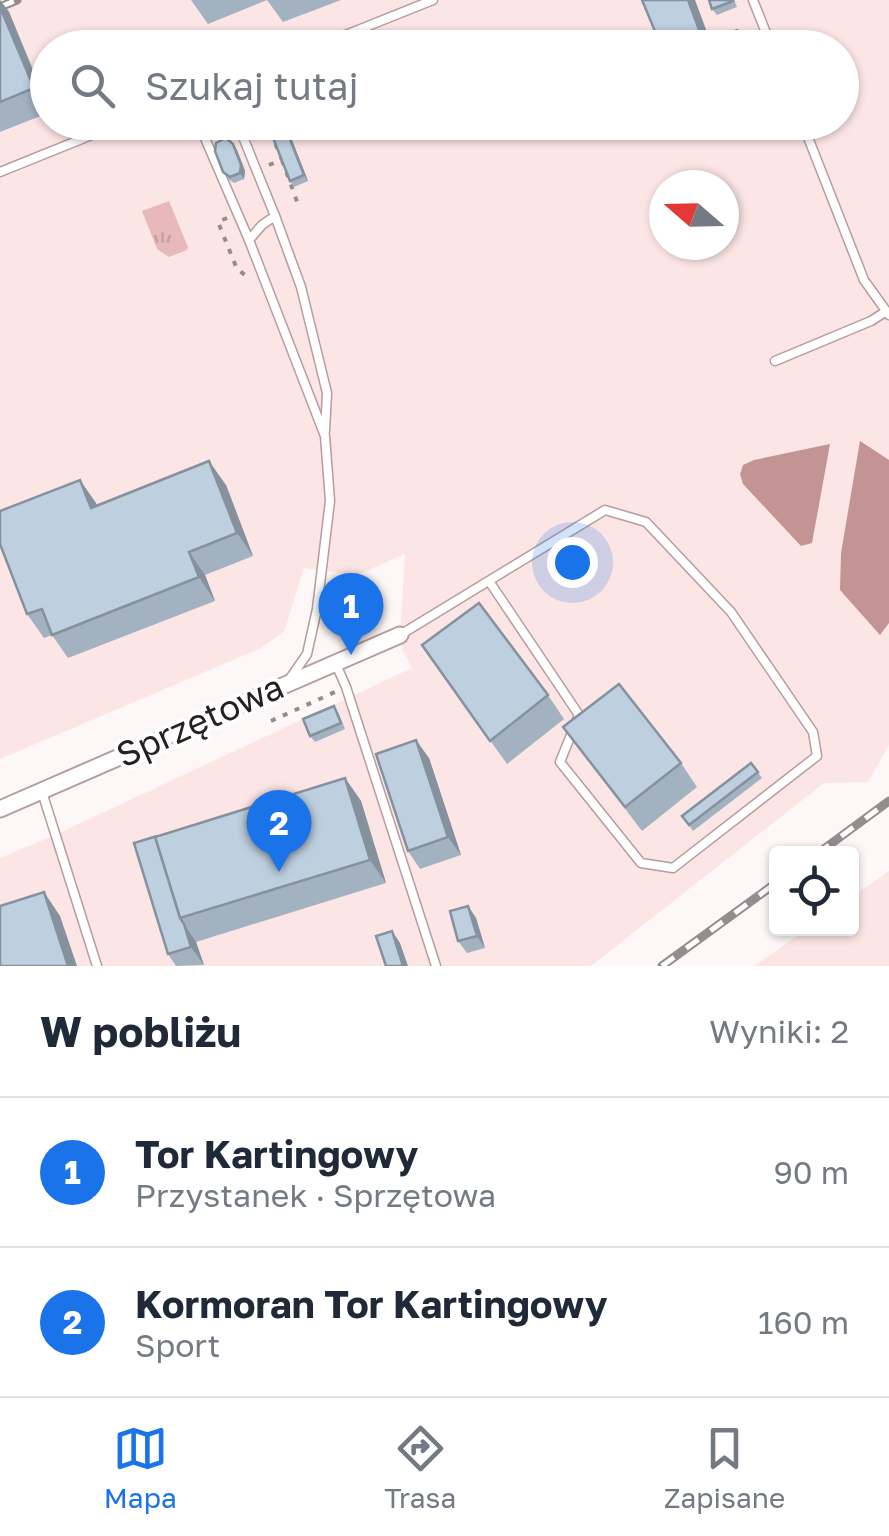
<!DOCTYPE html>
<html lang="pl">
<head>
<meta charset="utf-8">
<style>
  :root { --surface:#fff; --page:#f2f2f3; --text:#1f2937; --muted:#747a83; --line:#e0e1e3; --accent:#1a73e8 }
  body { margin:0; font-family:"Golos Text",sans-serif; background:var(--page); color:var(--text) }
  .controls { position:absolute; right:30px; bottom:30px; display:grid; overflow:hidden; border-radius:10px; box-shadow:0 2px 8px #0004 }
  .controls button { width:90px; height:90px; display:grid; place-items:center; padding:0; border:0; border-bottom:2px solid var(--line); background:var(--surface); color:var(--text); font:50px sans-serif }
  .compass { position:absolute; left:649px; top:170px; width:90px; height:90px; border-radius:50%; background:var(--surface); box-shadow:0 2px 8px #0004; rotate:290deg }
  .you { position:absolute; left:572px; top:562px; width:35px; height:35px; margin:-25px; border:8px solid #fff; border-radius:50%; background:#1a73e8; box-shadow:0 0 0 15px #1a73e833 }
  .badge { display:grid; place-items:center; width:65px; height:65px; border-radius:50%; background:var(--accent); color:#fff; font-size:32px; font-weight:700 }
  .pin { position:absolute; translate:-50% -82px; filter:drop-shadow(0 2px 5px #0008) }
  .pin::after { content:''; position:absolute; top:52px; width:35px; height:30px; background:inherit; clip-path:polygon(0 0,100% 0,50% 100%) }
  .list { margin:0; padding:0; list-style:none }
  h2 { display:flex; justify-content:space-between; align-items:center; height:130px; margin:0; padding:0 40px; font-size:42px }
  h2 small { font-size:32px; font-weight:400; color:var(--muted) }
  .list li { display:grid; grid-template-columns:65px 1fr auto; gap:30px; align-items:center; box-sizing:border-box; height:150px; padding:0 40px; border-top:2px solid var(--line) }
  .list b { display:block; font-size:38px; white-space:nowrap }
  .list p { margin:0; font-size:32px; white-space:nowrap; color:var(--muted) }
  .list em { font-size:32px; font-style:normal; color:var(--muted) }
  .icon { flex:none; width:55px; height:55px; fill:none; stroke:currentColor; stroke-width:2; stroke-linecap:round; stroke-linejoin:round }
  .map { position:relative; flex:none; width:889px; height:966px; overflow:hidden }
  .search { position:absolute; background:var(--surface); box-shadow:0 2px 8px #0004; left:30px; right:30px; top:30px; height:110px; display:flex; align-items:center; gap:25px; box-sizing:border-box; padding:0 35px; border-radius:55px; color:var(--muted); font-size:38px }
  .sheet { height:430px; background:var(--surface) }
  nav { display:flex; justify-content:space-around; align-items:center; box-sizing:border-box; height:140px; border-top:2px solid var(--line); background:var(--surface); font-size:28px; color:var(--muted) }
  nav a { display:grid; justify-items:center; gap:5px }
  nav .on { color:var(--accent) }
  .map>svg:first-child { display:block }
  .built { fill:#fce5e5; fill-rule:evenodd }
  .grass { fill:url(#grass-tufts) }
  .water { fill:#c49393 }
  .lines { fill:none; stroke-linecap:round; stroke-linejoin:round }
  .service-casing { stroke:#b79d9d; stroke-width:11 }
  .minor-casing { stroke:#b79d9d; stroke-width:19 }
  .path { stroke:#938c8c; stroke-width:4; stroke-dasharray:5 8; stroke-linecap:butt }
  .service { stroke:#fff; stroke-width:8 }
  .minor { stroke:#fff; stroke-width:15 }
  .rail-casing { stroke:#958d8d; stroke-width:9 }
  .rail { stroke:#fff; stroke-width:5; stroke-dasharray:15; stroke-linecap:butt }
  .wall { fill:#a3b2c1 }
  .shaded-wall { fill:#85919d }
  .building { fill:#becfe0; stroke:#85919d; stroke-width:2.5 }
  .labels { text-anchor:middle; stroke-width:8; stroke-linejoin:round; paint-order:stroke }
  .street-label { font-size:35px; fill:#281f1f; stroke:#fff }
</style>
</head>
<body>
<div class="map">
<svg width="889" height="966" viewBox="0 0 889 966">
  <defs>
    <pattern id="grass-tufts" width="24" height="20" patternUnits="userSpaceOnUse" patternTransform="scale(2.5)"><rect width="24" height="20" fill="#e7b9ba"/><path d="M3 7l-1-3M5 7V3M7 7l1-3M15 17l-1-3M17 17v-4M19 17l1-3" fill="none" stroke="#c69f9f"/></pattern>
  </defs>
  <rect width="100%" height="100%" fill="#fdf7f7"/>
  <g class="built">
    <path d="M 0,0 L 889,0 L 889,745 L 868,782 L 824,783 L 591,966 L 0,966 L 0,858 L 55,835 L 412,668 L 402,649 L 400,635 L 405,554 L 357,575 L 304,568 L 284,632 L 259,649 L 0,759 ZM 48,48 L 842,48 L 842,122 L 48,122 ZM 664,185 L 724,185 L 724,245 L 664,245 Z"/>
    <path d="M 889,871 L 889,966 L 754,966 L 807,929 L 852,928 L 852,897 Z"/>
  </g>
  <path class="grass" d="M 169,201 L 188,247 L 187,250 L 169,257 L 157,249 L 142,211 Z"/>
  <g class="water">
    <path d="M 860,441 L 889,460 L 889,623 L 880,635 L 840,590 L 841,553 Z"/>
    <path d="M 830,444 L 812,543 L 801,546 L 743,484 L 740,474 L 743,465 L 754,460 Z"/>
  </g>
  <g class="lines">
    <defs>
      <g id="service">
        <path d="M 753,0 L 772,48"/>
        <path d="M 313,48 L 433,0"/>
        <path d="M 749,48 L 769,41"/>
        <path d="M 198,122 L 249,240 L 325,436 L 330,501 L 317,609 L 307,654 L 289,680"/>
        <path d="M 237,122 L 275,216 L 301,287 L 327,393 L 325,431"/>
        <path d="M 802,122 L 864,280 L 889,315"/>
        <path d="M 0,172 L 124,122"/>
        <path d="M 249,240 L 262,225 L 275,216"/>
        <path d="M 775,361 L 871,321 L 885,312"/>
        <path d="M 400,635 L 605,510 L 646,522 L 731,612 L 813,732 L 817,756 L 673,868 L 641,863 L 560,762 L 579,715 L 489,581"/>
        <path d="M 335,662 L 346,687 L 436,966"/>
        <path d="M 42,792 L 97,966"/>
      </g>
      <path id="minor" d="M 0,809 L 400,635"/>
    </defs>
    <use href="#service" class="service-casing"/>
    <use href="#minor" class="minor-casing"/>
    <g class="path">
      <path d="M 282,160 L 299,207"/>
      <path d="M 269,165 L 282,160 L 274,140"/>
      <path d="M 227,218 L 218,222 L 237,269 L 249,278"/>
      <path d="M 271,721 L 335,692"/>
    </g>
    <use href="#service" class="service"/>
    <use href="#minor" class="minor"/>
    <defs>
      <g id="rail">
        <path d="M 0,7 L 17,0"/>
        <path d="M 817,854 L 889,801"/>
        <path d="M 662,966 L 776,883"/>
      </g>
    </defs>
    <use href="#rail" class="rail-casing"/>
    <use href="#rail" class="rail"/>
  </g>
  <g class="wall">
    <path d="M 0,0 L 9,12 L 48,105 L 48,113 L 0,132 Z"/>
    <path d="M 191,0 L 267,0 L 208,24 Z"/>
    <path d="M 267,0 L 341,0 L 283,22 Z"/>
    <path d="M 734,0 L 737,7 L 717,15 L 712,9 Z"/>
    <path d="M 695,122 L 755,122 L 707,140 Z"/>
    <path d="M 288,130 L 308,181 L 294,187 L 290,181 Z"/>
    <path d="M 237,150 L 245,171 L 244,179 L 234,183 L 227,178 L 223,172 Z"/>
    <path d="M 226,485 L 253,556 L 205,575 L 215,601 L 68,658 L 52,635 L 44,638 L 27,614 L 97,505 Z"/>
    <path d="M 422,645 L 548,695 L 564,719 L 507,764 Z"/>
    <path d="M 338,712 L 345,729 L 315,742 L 310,736 Z"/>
    <path d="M 563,727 L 681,763 L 697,787 L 642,831 Z"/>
    <path d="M 429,758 L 461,855 L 420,869 L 408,851 Z"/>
    <path d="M 751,763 L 762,778 L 693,831 L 682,816 Z"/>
    <path d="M 345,778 L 361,801 L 386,883 L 196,942 L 204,965 L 176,966 L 168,954 L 134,843 Z"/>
    <path d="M 468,906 L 476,918 L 485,948 L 467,953 L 458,941 Z"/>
  </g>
  <g class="shaded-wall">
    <path d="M 0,0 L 9,12 L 48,108 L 34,88 L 0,7 Z"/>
    <path d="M 688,0 L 695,0 L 713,48 L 704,43 Z"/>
    <path d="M 737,30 L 750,48 L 744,48 Z"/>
    <path d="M 284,124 L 288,130 L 308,181 L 304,175 Z"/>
    <path d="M 233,144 L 237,150 L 245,171 L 244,179 L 240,173 Z"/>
    <path d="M 209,461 L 226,485 L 253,556 L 237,533 Z"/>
    <path d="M 80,480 L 96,503 L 107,531 L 91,508 Z"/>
    <path d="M 189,552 L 205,575 L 215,601 L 199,577 Z"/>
    <path d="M 416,740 L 429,758 L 461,855 L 448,837 Z"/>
    <path d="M 345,778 L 361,801 L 386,883 L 370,860 Z"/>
    <path d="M 44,892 L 60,916 L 77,966 L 68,966 Z"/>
    <path d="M 468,906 L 476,918 L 485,948 L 477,936 Z"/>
    <path d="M 184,924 L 196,942 L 204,965 L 191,947 Z"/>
    <path d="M 392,931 L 400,943 L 408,966 L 403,966 Z"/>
  </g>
  <g class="building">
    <path d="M 642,0 L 688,0 L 704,43 L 737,30 L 744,48 L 662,48 Z"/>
    <path d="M 709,0 L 732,0 L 733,1 L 712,9 Z"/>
    <path d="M 0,7 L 34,88 L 0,102 Z"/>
    <path d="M 284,124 L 304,175 L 290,181 L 270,130 Z"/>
    <path d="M 226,138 L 233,144 L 241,165 L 240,173 L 230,177 L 223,172 L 215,151 L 216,143 Z"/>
    <path d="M 209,461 L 237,533 L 189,552 L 199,577 L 52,635 L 42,609 L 27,614 L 0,544 L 0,511 L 80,480 L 91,508 Z"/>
    <path d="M 479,603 L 548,695 L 490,741 L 422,645 Z"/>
    <path d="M 619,684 L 681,763 L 625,807 L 563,727 Z"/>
    <path d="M 334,706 L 341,723 L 310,736 L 303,719 Z"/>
    <path d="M 416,740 L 448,837 L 408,851 L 376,754 Z"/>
    <path d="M 751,763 L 758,772 L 689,825 L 682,816 Z"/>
    <path d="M 345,778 L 370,860 L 180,918 L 155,837 Z"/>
    <path d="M 157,836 L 155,837 L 180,918 L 184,924 L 191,947 L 168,954 L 134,843 Z"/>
    <path d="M 44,892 L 68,966 L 0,966 L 0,906 Z"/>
    <path d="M 468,906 L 477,936 L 458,941 L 450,911 Z"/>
    <path d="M 392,931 L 403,966 L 386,966 L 376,936 Z"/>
  </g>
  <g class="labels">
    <g class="street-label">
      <text transform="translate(200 721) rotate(-24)" y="12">Sprzętowa</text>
    </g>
  </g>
</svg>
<div class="controls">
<button><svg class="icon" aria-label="locate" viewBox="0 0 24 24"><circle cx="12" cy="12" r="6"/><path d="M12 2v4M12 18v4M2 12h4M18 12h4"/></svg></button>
</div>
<svg class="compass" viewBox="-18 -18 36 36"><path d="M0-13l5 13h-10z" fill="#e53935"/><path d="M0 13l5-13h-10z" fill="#747a83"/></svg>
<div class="you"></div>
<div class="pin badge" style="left:351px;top:655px">1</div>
<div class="pin badge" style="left:279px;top:872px">2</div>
<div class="search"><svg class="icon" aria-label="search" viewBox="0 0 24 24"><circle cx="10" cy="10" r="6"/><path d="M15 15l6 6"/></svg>Szukaj tutaj</div>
</div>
<section class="sheet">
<h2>W pobliżu<small>Wyniki: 2</small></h2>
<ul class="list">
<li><span class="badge">1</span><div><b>Tor Kartingowy</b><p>Przystanek · Sprzętowa</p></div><em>90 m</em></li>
<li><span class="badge">2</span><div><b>Kormoran Tor Kartingowy</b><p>Sport</p></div><em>160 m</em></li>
</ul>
</section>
<nav>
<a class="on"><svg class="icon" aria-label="map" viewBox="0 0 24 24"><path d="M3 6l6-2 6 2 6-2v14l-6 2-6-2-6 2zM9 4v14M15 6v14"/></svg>Mapa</a>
<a><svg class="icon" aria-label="directions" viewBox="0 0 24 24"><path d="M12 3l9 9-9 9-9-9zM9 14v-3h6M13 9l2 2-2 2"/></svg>Trasa</a>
<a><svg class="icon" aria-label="saved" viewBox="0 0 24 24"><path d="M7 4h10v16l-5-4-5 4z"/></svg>Zapisane</a>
</nav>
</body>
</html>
